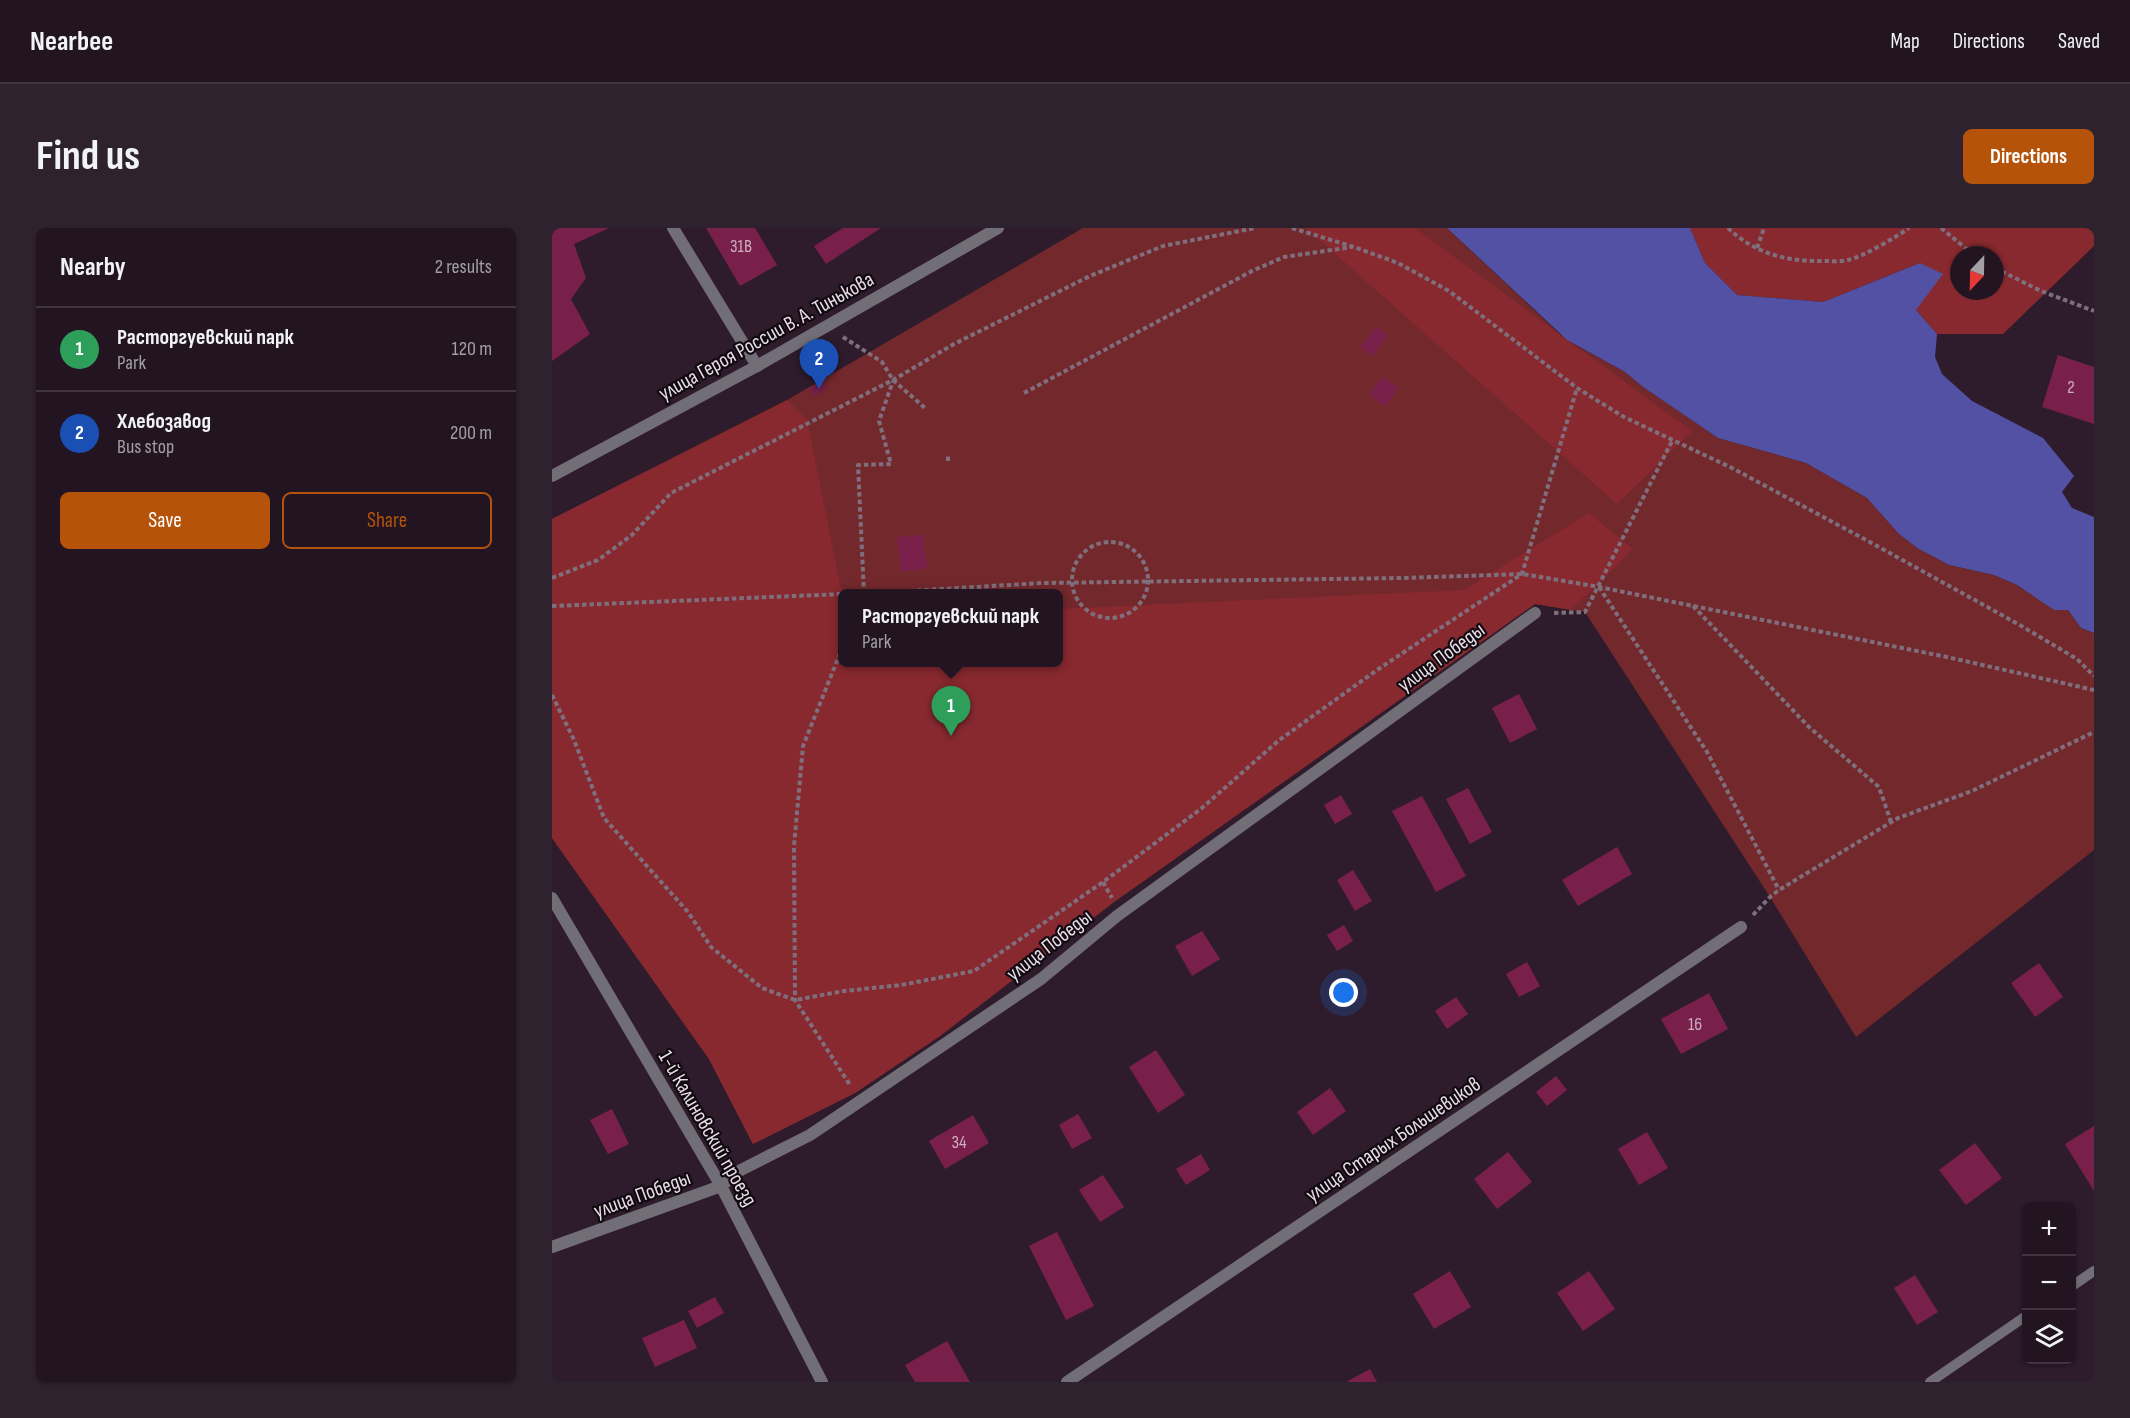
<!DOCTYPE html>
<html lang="en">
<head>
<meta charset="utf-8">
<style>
  :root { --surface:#221521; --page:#2e222e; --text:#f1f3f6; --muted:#a29fa5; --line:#3f343f; --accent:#b45309 }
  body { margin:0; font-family:"Sofia Sans Condensed",sans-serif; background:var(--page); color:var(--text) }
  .controls { position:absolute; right:18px; bottom:18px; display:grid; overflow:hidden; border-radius:9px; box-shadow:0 2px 4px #0004 }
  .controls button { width:54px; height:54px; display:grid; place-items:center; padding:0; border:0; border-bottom:2px solid var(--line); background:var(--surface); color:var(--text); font:30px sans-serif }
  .compass { position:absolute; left:1398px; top:18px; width:54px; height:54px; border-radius:50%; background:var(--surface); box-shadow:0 2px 4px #0004; rotate:202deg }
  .you { position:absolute; left:792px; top:765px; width:21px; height:21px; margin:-15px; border:4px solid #fff; border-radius:50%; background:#1a73e8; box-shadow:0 0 0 9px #1a73e833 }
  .badge { display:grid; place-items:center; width:39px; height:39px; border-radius:50%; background:var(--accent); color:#fff; font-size:20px; font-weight:700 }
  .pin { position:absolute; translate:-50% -50px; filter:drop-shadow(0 2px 3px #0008) }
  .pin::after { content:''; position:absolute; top:32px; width:21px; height:18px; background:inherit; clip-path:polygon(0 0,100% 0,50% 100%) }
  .popup { position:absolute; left:286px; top:361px; width:225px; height:78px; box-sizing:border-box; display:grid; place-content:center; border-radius:9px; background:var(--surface); filter:drop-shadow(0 2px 4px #0005); font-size:20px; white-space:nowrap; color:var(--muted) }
  .popup b { font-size:22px; color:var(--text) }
  .popup::after { content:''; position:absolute; left:50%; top:100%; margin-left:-12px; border:12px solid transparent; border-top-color:var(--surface) }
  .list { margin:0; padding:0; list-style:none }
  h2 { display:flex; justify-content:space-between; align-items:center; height:78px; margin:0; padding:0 24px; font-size:26px }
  h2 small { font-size:20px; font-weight:400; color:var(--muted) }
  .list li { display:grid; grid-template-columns:39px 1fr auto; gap:18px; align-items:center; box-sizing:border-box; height:84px; padding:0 24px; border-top:2px solid var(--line) }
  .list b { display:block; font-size:22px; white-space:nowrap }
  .list p { margin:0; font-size:20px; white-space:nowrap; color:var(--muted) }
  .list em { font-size:20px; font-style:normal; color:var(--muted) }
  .actions { display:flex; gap:12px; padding:18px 24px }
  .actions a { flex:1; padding:14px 0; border:2px solid var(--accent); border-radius:9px; text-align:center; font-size:21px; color:var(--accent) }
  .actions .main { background:var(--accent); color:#fff }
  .icon { flex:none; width:33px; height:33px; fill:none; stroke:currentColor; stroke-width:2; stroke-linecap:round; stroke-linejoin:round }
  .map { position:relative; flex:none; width:1542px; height:1154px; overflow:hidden; border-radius:9px }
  header { display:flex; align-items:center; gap:36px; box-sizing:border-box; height:84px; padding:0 30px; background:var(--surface); border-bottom:2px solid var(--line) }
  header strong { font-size:28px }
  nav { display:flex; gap:33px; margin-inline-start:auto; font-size:21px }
  .intro { display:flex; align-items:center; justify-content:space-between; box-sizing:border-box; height:144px; padding:0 36px }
  h1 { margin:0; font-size:42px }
  .button { padding:15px 27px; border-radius:9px; background:var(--accent); color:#fff; font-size:21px; font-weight:700 }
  main { display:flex; gap:36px; padding:0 36px }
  aside { flex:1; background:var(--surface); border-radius:9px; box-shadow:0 2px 4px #0004 }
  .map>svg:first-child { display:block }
  .green { fill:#73282c; fill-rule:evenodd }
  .forest { fill:#88292f; fill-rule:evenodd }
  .water { fill:#5251a3 }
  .building { fill:#79204a }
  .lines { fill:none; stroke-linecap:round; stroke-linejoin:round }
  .path { stroke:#7f6f7d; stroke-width:4; stroke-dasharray:4.5 3; stroke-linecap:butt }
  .service { stroke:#726e78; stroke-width:10 }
  .minor { stroke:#726e78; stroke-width:12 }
  .tertiary { stroke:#726e78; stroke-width:12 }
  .labels { text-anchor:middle; stroke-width:4.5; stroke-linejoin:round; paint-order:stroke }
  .number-label { font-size:18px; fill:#cdaec0 }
  .street-label { font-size:21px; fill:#e9dde7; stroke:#110a10 }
</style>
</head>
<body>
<header>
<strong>Nearbee</strong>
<nav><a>Map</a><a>Directions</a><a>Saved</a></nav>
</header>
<div class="intro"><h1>Find us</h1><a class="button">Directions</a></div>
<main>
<aside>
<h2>Nearby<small>2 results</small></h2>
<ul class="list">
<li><span class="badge" style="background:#2e9e5b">1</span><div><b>Расторгуевский парк</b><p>Park</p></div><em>120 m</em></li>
<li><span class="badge" style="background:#1a4fb4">2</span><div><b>Хлебозавод</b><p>Bus stop</p></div><em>200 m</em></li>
</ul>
<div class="actions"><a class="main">Save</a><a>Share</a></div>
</aside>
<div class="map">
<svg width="1542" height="1154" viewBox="0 0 1542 1154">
  <rect width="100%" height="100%" fill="#2e1c2c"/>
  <path class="green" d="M 531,0 L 895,0 L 1014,112 L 1073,144 L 1091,159 L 1166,210 L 1254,235 L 1315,270 L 1346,305 L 1365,320 L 1397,337 L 1442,347 L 1465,357 L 1502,382 L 1516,382 L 1529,400 L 1542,405 L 1542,622 L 1304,809 L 1218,669 L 1033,384 L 983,376 L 562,674 L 388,808 L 303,865 L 201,916 L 157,831 L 0,610 L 0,291 L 235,172 ZM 291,366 L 507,366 L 507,434 L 291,434 Z"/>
  <g class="forest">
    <path d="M 754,0 L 863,0 L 1140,203 L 1065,276 Z"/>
    <path d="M 1138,0 L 1542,0 L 1542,18 L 1451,106 L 1385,106 L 1364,82 L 1368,35 L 1271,74 L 1185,67 L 1153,35 ZM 1407,27 L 1443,27 L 1443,63 L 1407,63 Z"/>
    <path d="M 235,172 L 255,192 L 291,371 L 291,434 L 507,434 L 507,381 L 912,362 L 1037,285 L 1081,321 L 1019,382 L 983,376 L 562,674 L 388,808 L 303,865 L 201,916 L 157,831 L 0,610 L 0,291 Z"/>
  </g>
  <path class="water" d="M 895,0 L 1138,0 L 1153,35 L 1185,67 L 1271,74 L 1368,35 L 1391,46 L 1364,82 L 1385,106 L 1383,129 L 1390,146 L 1420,173 L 1491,210 L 1522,248 L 1510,264 L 1520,280 L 1542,289 L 1542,405 L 1529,400 L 1516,382 L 1502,382 L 1465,357 L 1442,347 L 1397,337 L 1365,320 L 1346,305 L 1315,270 L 1254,235 L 1166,210 L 1091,159 L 1073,144 L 1015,112 Z"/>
  <g class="building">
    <path d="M 0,0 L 57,0 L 22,16 L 34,50 L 19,71 L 38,106 L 0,133 Z"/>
    <path d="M 154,0 L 203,0 L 225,37 L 188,58 Z"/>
    <path d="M 291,0 L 329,0 L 274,36 L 262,18 Z"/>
    <path d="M 825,98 L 836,108 L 820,129 L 808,119 Z"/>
    <path d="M 1506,127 L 1542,139 L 1542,196 L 1490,179 Z"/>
    <path d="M 830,148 L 846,160 L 833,179 L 817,167 Z"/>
    <path d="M 271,153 L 275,161 L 260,168 L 256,160 Z"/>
    <path d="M 371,307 L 375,341 L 349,343 L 345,309 Z"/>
    <path d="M 967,466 L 985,501 L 958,515 L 940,480 Z"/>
    <path d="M 916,560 L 940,604 L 918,616 L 894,571 Z"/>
    <path d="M 789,567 L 800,586 L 783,596 L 772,577 Z"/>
    <path d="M 870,568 L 914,648 L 884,664 L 840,583 Z"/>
    <path d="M 1065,619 L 1080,646 L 1026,678 L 1010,652 Z"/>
    <path d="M 801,642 L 820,673 L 803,683 L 785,652 Z"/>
    <path d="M 792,697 L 801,713 L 785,723 L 775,707 Z"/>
    <path d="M 650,703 L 668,731 L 640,748 L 623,718 Z"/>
    <path d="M 975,734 L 988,758 L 967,769 L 954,746 Z"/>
    <path d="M 1487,735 L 1511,769 L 1483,789 L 1459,755 Z"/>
    <path d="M 1157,765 L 1176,801 L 1129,826 L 1109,791 Z"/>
    <path d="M 904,769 L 916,786 L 895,801 L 883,783 Z"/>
    <path d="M 604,822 L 633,867 L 606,885 L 577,839 Z"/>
    <path d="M 1004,848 L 1015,862 L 995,878 L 984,864 Z"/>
    <path d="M 778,860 L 794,883 L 761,907 L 745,884 Z"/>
    <path d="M 60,881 L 77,916 L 56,926 L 38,892 Z"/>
    <path d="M 526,886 L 540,910 L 520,921 L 507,897 Z"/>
    <path d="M 421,887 L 437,915 L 393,941 L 377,913 Z"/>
    <path d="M 1542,898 L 1542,963 L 1513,916 Z"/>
    <path d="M 1095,904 L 1116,940 L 1087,957 L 1066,921 Z"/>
    <path d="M 1423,915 L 1450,950 L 1414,977 L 1387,942 Z"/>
    <path d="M 956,924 L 980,954 L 945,981 L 922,951 Z"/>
    <path d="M 649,926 L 658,942 L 634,957 L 624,941 Z"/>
    <path d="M 551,947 L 572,979 L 548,994 L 527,962 Z"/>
    <path d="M 505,1004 L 542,1078 L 514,1092 L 477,1018 Z"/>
    <path d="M 898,1043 L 919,1079 L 882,1101 L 861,1066 Z"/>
    <path d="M 1037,1043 L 1063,1081 L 1031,1103 L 1005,1065 Z"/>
    <path d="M 1363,1047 L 1386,1084 L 1365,1097 L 1342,1060 Z"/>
    <path d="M 163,1069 L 172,1085 L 145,1100 L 136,1083 Z"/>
    <path d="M 132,1092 L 145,1120 L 103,1139 L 90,1110 Z"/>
    <path d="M 395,1113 L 418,1154 L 363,1154 L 353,1137 Z"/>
    <path d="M 818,1141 L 825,1154 L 794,1154 Z"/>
  </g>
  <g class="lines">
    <g class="path">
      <path d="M 740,0 L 802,19 L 846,35 L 897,63 L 1025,160 L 1072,189 L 1180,240 L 1316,313 L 1466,396 L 1525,431 L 1542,448"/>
      <path d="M 1176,0 C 1203,26 1237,34 1273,33 C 1280,33 1289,34 1296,32 C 1311,29 1344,9 1357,0"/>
      <path d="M 1389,0 L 1422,27"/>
      <path d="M 1205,20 L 1212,0"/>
      <path d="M 1443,40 L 1489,63 L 1542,83"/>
      <path d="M 291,109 L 330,134 L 341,152 L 373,180"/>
      <path d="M 472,165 L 700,43 L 732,29 L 800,19"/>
      <path d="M 396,233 L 396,227"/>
      <circle cx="558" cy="352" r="38"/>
      <path d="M 0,350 L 46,332 L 80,307 L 119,265 L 341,152 L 402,116 L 538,48 L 611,18 L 703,0"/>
      <path d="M 1047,359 L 1155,524 L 1227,662"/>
      <path d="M 305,366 L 491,355 L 849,350 L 970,346 L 1047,359 L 1395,429 L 1542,462"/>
      <path d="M 312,366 L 306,237 L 339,236 L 327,193 L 341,153"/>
      <path d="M 0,378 L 291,366"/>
      <path d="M 1141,378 L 1257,499 L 1327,559 L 1339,594"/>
      <path d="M 1002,385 L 1033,384 L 1121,211"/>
      <path d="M 291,418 L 251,518 L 242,618 L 243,772 L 298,857"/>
      <path d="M 0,467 L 22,512 L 52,590 L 136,684 L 159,719 L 210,760 L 243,772 L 292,763 L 349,757 L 422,743 L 551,654 L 650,580 L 726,513 L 825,442 L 970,346 L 1025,160"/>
      <path d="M 551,654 L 560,670"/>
      <path d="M 1201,687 L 1218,669 L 1227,662 L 1346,590 L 1420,563 L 1542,504"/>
    </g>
    <g class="service">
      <path d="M 1520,1058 L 1542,1043"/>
      <path d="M 1378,1154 L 1474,1088"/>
    </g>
    <g class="minor">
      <path d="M 121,0 L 205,138"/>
      <path d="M 0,670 L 169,958 L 270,1154"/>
      <path d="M 0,1019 L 169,958 L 187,943 L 258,907 L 489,751 L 565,688 L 983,385"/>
      <path d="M 515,1154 L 1189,699"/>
    </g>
    <path class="tertiary" d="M 0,248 L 205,138 L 446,0"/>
  </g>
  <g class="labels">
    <g class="number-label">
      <text x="189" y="24">31В</text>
      <text x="1519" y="165">2</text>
      <text x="1143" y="802">16</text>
      <text x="407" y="920">34</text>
    </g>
    <g class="street-label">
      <text transform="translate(214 108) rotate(-29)" y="7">улица Героя России В. А. Тинькова</text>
      <text transform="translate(889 429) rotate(-36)" y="7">улица Победы</text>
      <text transform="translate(497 717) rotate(-38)" y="7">улица Победы</text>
      <text transform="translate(156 900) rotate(60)" y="7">1-й Калиновский проезд</text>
      <text transform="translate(841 911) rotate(-34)" y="7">улица Старых Большевиков</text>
      <text transform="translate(90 966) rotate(-20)" y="7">улица Победы</text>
    </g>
  </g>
</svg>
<div class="controls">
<button>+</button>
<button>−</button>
<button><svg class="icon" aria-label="layers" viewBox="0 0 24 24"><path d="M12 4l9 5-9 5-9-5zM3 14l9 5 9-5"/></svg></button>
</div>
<svg class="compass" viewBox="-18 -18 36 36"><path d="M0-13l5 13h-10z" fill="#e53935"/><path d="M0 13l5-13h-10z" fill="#a29fa5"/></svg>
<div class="you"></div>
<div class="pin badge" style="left:399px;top:508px;background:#2e9e5b">1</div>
<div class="popup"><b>Расторгуевский парк</b>Park</div>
<div class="pin badge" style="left:267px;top:161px;background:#1a4fb4">2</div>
</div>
</main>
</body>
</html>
